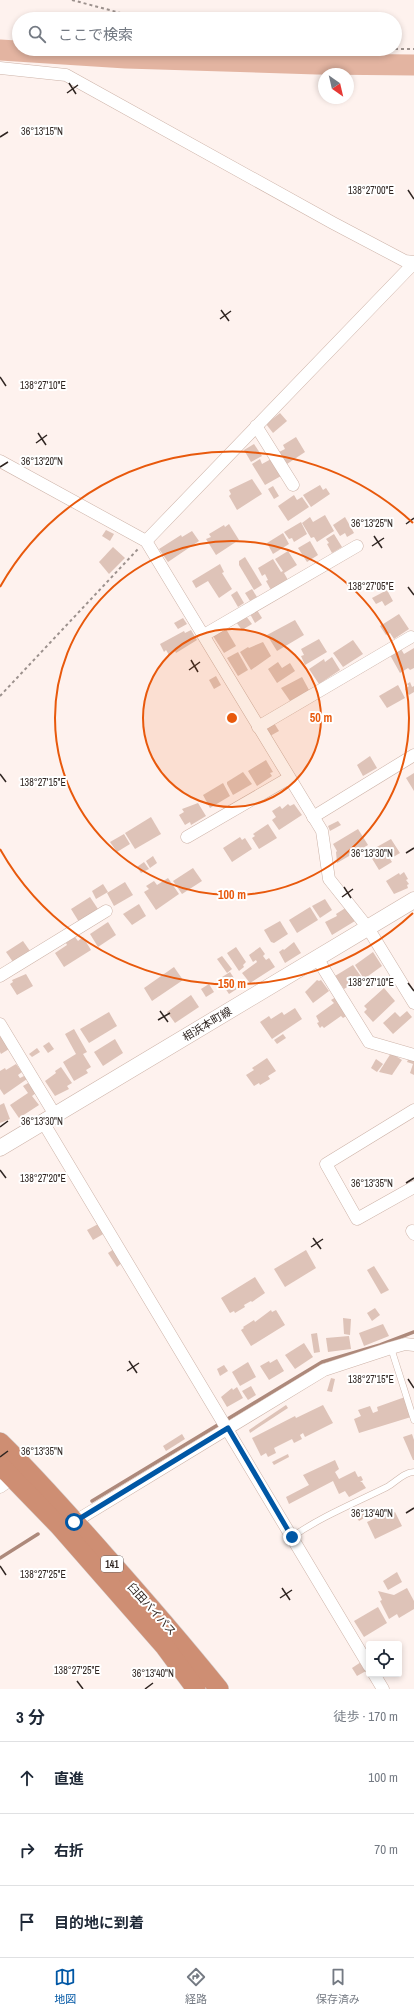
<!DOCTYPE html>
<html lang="ja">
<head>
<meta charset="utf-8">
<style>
  :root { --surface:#fff; --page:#f2f2f3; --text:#1f2937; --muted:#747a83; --line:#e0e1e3; --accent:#0057a5 }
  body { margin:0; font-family:"Archivo Narrow","Noto Sans JP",sans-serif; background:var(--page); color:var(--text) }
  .controls { position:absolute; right:12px; bottom:12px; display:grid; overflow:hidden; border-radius:4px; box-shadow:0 2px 6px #0003 }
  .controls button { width:36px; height:36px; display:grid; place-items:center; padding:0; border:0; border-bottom:1px solid var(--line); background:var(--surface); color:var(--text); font:20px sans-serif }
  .compass { position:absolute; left:318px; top:68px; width:36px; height:36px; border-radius:50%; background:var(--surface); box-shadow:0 2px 6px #0003; rotate:146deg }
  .stop { position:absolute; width:12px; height:12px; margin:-9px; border:3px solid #0057a5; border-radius:50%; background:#fff }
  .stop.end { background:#0057a5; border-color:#fff; box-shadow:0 1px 4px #0008 }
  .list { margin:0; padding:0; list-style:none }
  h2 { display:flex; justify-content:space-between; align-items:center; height:52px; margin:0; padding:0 16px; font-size:17px }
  h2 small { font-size:13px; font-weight:400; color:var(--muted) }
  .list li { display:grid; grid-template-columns:26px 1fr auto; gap:12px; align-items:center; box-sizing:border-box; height:72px; padding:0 16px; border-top:1px solid var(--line) }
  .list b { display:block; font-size:15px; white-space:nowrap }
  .list em { font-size:13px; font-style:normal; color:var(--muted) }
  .icon { flex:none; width:22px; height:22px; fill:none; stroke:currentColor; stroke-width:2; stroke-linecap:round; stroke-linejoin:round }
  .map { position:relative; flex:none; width:414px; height:1689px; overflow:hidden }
  .search { position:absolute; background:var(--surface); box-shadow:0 2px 6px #0003; left:12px; right:12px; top:12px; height:44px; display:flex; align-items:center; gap:10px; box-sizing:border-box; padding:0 14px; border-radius:22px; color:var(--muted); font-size:15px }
  .sheet { height:268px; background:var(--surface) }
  nav { display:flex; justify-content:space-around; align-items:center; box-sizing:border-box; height:56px; border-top:1px solid var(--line); background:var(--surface); font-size:11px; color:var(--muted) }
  nav a { display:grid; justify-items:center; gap:2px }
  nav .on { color:var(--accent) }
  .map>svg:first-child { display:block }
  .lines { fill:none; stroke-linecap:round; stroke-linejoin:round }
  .stream { stroke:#ad897b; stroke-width:3.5 }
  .river { stroke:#e3b4a1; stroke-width:21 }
  .building { fill:#dec3b8 }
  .service-casing { stroke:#cdb3a8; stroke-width:7 }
  .minor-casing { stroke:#cdb3a8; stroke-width:13 }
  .secondary-casing { stroke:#cdb3a8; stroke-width:17 }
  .trunk-casing { stroke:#d5d3d3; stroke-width:20 }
  .path { stroke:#9c918d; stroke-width:2; stroke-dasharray:3 3; stroke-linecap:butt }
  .service { stroke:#fff; stroke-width:6 }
  .minor { stroke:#fff; stroke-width:12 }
  .secondary { stroke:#fff; stroke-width:16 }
  .trunk { stroke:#ce8e73; stroke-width:19 }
  .route { stroke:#0057a5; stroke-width:5 }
  .ticks { fill:none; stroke:#2f2521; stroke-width:1.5 }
  .ring { fill:none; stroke:#e8590c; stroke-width:2 }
  .labels { text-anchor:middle; stroke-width:4; stroke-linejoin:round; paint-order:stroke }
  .shield { fill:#fff; stroke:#6d6664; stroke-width:1 }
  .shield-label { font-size:10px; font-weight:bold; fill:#2f2521 }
  .street-label { font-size:11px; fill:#2f2521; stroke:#fff }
  .ticks-label { font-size:10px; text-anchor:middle; fill:#2f2521; stroke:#fff; stroke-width:4; stroke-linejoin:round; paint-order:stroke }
  .centre { fill:#e8590c; stroke:#fff; stroke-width:2 }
  .ring-label { font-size:12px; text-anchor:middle; font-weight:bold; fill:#e8590c; stroke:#fff; stroke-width:4; stroke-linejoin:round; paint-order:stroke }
</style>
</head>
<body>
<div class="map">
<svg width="414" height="1689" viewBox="0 0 414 1689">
  <rect width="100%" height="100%" fill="#fef2ee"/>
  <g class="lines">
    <g class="stream">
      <path d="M 92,1501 L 322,1362 L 380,1345 L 414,1332"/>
      <path d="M 0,1558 L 38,1534"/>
    </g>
    <path class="river" d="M 0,50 L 126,58 L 317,64 L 414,65"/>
  </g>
  <g class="building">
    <path d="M 280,413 L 287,421 L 273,433 L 266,424 Z"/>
    <path d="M 296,437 L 305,452 L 287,464 L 279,452 L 285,449 L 283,445 Z"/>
    <path d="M 254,444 L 262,456 L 251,462 L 244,450 Z"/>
    <path d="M 260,459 L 262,464 L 271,459 L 281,476 L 265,485 L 252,464 Z"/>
    <path d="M 252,479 L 262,494 L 237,510 L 229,496 L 231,494 L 229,490 Z"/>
    <path d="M 320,485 L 323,490 L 326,488 L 330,494 L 311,507 L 303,495 Z"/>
    <path d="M 273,486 L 279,496 L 274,499 L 268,489 Z"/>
    <path d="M 294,495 L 297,500 L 302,497 L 309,507 L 288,521 L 278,506 Z"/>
    <path d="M 325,515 L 334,531 L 317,542 L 314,537 L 311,538 L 302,523 L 310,517 L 313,522 Z"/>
    <path d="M 345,517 L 354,533 L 347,537 L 345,533 L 340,536 L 333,525 Z"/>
    <path d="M 301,522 L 307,534 L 294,542 L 292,538 L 289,539 L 284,532 Z"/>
    <path d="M 229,524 L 239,540 L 216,555 L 206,539 L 211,537 L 209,534 L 224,525 L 225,527 Z"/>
    <path d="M 106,530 L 114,534 L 110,541 L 102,536 Z"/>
    <path d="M 192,531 L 199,541 L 168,562 L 159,549 L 181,535 L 182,537 Z"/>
    <path d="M 283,533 L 289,544 L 273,554 L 267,543 Z"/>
    <path d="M 334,534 L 342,547 L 332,553 L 327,544 L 329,543 L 326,539 Z"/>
    <path d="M 310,541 L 318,555 L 307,562 L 298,548 Z"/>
    <path d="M 113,547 L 125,558 L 109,574 L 99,562 Z"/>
    <path d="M 288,551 L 297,565 L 284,573 L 288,580 L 271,590 L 266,581 L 268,580 L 265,574 L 262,576 L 258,568 L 273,559 L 281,572 L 283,571 L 275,559 Z"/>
    <path d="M 245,557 L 262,585 L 254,590 L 239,565 L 239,561 Z"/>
    <path d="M 220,564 L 224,572 L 222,573 L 232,589 L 219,598 L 208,581 L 196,588 L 192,581 Z"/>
    <path d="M 252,589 L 257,597 L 250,601 L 245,593 Z"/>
    <path d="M 387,590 L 393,601 L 385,606 L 382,601 L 376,604 L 372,598 Z"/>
    <path d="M 237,591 L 244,603 L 238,607 L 231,595 Z"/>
    <path d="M 257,610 L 262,618 L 255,623 L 250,614 Z"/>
    <path d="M 399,614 L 409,629 L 394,639 L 390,633 L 386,635 L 380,626 Z"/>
    <path d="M 246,616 L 252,624 L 242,630 L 236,622 Z"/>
    <path d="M 183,618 L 187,624 L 178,629 L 174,623 Z"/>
    <path d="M 295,620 L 304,635 L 277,651 L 267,635 Z"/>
    <path d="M 226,629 L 236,646 L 224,653 L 213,636 Z"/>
    <path d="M 191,630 L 197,640 L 176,653 L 175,651 L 169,655 L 166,650 L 164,652 L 160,644 L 184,631 L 185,633 Z"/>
    <path d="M 319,639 L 327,652 L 305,665 L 301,656 L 304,655 L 301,649 Z"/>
    <path d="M 353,640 L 363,654 L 343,667 L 333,653 Z"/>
    <path d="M 263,642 L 271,656 L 251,670 L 240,652 L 248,647 L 249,648 Z"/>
    <path d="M 414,648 L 414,668 L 410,670 L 408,668 L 400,673 L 390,655 L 401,649 L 404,654 Z"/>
    <path d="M 238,652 L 248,670 L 238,676 L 227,658 Z"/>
    <path d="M 332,657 L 340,670 L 319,684 L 309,669 L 324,659 L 325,662 Z"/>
    <path d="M 278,662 L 282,668 L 290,663 L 295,671 L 277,683 L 268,669 Z"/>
    <path d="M 216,676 L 221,685 L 214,689 L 209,680 Z"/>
    <path d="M 302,677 L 309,690 L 290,701 L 281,688 Z"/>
    <path d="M 410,682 L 412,687 L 414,686 L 414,692 L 409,695 L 405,689 L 409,686 L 407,684 Z"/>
    <path d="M 398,685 L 405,698 L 387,708 L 379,696 Z"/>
    <path d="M 274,723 L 279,731 L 270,736 L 265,729 Z"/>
    <path d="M 370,756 L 377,768 L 363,776 L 357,765 Z"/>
    <path d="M 266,760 L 273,772 L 270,773 L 272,776 L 257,786 L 248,771 Z"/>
    <path d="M 243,772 L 252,784 L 233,795 L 227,784 L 227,782 Z"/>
    <path d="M 414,773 L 414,791 L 406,778 Z"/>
    <path d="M 223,783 L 230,796 L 210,808 L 203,795 Z"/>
    <path d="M 198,803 L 206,816 L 191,825 L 190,822 L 185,825 L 179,815 L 184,812 L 182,809 Z"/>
    <path d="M 288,804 L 290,806 L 294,804 L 302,815 L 279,830 L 272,820 L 276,817 L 272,811 L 280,806 L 282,809 Z"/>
    <path d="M 151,817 L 161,834 L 135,849 L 125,833 Z"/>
    <path d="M 338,821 L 341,825 L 330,831 L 328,826 Z"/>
    <path d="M 268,824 L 277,838 L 259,849 L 252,838 L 255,836 L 253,834 Z"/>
    <path d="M 358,829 L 368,845 L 337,863 L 336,852 L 337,851 L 333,844 Z"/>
    <path d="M 124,834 L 130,844 L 117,852 L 110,842 Z"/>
    <path d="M 240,837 L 242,840 L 245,838 L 252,849 L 232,862 L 223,848 Z"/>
    <path d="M 391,839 L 400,853 L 390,859 L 392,862 L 379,870 L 368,852 Z"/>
    <path d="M 153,856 L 157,863 L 150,868 L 146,861 Z"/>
    <path d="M 144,862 L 149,869 L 141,873 L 137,867 Z"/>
    <path d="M 193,868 L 202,881 L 182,894 L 173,881 Z"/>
    <path d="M 404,872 L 408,879 L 406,880 L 409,884 L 407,885 L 408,888 L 394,894 L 386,881 L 399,873 L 400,875 Z"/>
    <path d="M 168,878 L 179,894 L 156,910 L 144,892 L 149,889 L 146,886 L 154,881 L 157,885 Z"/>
    <path d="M 125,882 L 133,895 L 114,906 L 107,893 Z"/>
    <path d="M 103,884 L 108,892 L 96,899 L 92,891 Z"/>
    <path d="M 90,897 L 98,909 L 79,922 L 71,909 Z"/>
    <path d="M 325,899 L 332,910 L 320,918 L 312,906 Z"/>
    <path d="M 139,904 L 146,916 L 132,925 L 123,914 Z"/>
    <path d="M 310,907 L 318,920 L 297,933 L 289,920 Z"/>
    <path d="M 347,907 L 355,921 L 332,935 L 325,922 L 337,916 L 336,914 Z"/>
    <path d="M 280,921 L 288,934 L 274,943 L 271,942 L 264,930 Z"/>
    <path d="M 108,922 L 116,935 L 98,947 L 90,934 Z"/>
    <path d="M 75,937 L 78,941 L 83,937 L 91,950 L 64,967 L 55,953 L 67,945 L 66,943 Z"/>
    <path d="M 23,941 L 30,951 L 13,962 L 6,952 Z"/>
    <path d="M 294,942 L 301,953 L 285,963 L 279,952 L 283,949 L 284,950 Z"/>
    <path d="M 236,947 L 246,962 L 243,965 L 244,967 L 239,971 L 227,953 Z"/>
    <path d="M 260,947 L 265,954 L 263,956 L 266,960 L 269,958 L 275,967 L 250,983 L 242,973 L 257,962 L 256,960 L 253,962 L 249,955 Z"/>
    <path d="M 373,952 L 382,966 L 364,979 L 355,965 Z"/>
    <path d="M 222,956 L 232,969 L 227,973 L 217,959 Z"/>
    <path d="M 353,965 L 362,978 L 344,989 L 335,976 Z"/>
    <path d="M 174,967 L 183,980 L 152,1001 L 144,988 Z"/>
    <path d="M 230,972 L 240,987 L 229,994 L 219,979 Z"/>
    <path d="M 26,974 L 33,986 L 17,995 L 10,984 L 13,982 L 12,980 Z"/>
    <path d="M 317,980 L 319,981 L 321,980 L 329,991 L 313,1003 L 305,992 Z"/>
    <path d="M 209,984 L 214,992 L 206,997 L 201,989 Z"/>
    <path d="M 384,988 L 395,1001 L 373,1022 L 364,1012 L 367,1009 L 364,1006 Z"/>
    <path d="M 191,995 L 199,1007 L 175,1023 L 167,1012 Z"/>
    <path d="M 336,997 L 348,1015 L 343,1018 L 341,1016 L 324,1028 L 322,1026 L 320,1028 L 317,1023 L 319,1022 L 316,1016 L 334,1003 L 331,1000 Z"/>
    <path d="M 295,1008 L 302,1019 L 272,1039 L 260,1022 L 269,1016 L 271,1019 L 282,1012 L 284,1015 Z"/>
    <path d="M 407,1011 L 412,1017 L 393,1034 L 383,1023 L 395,1012 L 400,1017 Z"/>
    <path d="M 109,1012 L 117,1026 L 89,1043 L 80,1029 Z"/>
    <path d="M 74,1029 L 87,1052 L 83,1054 L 91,1067 L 86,1070 L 88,1073 L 74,1081 L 63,1062 L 76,1054 L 65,1034 Z"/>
    <path d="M 0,1034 L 9,1049 L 1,1054 L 0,1052 Z"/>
    <path d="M 283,1034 L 286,1038 L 277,1044 L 274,1040 Z"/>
    <path d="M 115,1039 L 123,1053 L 103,1066 L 94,1052 Z"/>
    <path d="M 49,1042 L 54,1049 L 48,1053 L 43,1046 Z"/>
    <path d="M 37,1048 L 40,1052 L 32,1057 L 29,1054 Z"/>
    <path d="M 391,1053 L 402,1060 L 392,1075 L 379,1072 Z"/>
    <path d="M 411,1053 L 414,1055 L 414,1075 L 410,1073 L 413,1064 L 407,1062 Z"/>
    <path d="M 267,1058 L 276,1071 L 268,1076 L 270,1079 L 260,1085 L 259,1083 L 254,1086 L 246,1075 L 254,1070 L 252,1068 Z"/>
    <path d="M 376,1059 L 383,1064 L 377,1072 L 371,1068 Z"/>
    <path d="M 16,1064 L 22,1072 L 18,1075 L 20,1078 L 24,1076 L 27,1079 L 4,1095 L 0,1089 L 0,1071 L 5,1068 L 6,1070 Z"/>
    <path d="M 61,1067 L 72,1083 L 67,1086 L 69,1089 L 55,1096 L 45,1081 L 56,1073 L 55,1071 Z"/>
    <path d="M 28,1083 L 36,1093 L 32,1096 L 39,1105 L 19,1118 L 10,1105 L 28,1093 L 23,1086 Z"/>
    <path d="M 4,1103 L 10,1119 L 0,1123 L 0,1105 Z"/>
    <path d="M 100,1223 L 105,1233 L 93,1240 L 87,1230 Z"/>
    <path d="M 114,1249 L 123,1262 L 117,1267 L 108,1253 Z"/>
    <path d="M 306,1250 L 316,1268 L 285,1287 L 274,1269 Z"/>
    <path d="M 374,1266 L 389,1290 L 381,1294 L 367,1270 Z"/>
    <path d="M 255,1277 L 265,1293 L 252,1302 L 251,1301 L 244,1305 L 245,1307 L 235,1313 L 234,1311 L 230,1313 L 221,1298 Z"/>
    <path d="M 375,1308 L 380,1315 L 372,1321 L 367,1313 Z"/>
    <path d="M 271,1310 L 272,1312 L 276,1310 L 285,1325 L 251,1346 L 241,1330 L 244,1328 L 243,1327 L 254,1320 L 255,1322 Z"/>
    <path d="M 343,1318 L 351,1319 L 350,1335 L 344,1334 Z"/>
    <path d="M 383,1324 L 389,1336 L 364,1346 L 359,1333 Z"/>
    <path d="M 317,1333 L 320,1352 L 314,1353 L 311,1334 Z"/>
    <path d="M 349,1336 L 351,1349 L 328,1352 L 326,1338 Z"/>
    <path d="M 304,1343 L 313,1357 L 295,1369 L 285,1355 Z"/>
    <path d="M 277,1359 L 284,1371 L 269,1380 L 260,1366 L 269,1361 L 270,1363 Z"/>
    <path d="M 248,1362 L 256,1377 L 240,1386 L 232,1372 Z"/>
    <path d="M 224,1365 L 228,1371 L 220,1376 L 217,1369 Z"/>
    <path d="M 331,1378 L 335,1379 L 332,1392 L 327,1391 Z"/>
    <path d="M 251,1386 L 256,1395 L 248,1400 L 242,1391 Z"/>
    <path d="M 237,1387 L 243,1398 L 227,1407 L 221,1397 L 232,1388 L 233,1390 Z"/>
    <path d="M 405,1397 L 411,1417 L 359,1433 L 354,1419 L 361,1416 L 358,1410 L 370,1406 L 373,1413 L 378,1411 L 377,1407 Z"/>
    <path d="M 286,1405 L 288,1408 L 250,1433 L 249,1430 Z"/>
    <path d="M 323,1405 L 333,1423 L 305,1437 L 303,1433 L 300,1435 L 302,1439 L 294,1443 L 292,1439 L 274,1448 L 276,1453 L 268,1457 L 266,1453 L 261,1456 L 252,1438 L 295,1416 L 296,1418 Z"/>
    <path d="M 182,1434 L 185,1439 L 166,1451 L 163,1446 Z"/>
    <path d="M 412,1434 L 414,1440 L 414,1460 L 413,1460 L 403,1437 Z"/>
    <path d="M 288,1454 L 289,1457 L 274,1465 L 272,1462 Z"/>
    <path d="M 335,1460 L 339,1469 L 335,1472 L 339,1479 L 355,1471 L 358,1477 L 361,1476 L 363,1480 L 360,1482 L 362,1482 L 366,1488 L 349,1497 L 345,1491 L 339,1494 L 333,1481 L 289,1504 L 286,1497 L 309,1485 L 303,1475 Z"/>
    <path d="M 361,1509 L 366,1517 L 359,1521 L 354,1513 Z"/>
    <path d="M 395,1512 L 402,1526 L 375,1539 L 367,1522 L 380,1516 L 386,1514 L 387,1516 Z"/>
    <path d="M 397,1572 L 402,1582 L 388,1590 L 383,1581 Z"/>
    <path d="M 407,1588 L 414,1601 L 414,1609 L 399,1618 L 397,1614 L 389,1619 L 380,1601 L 382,1600 L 378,1591 L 394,1595 Z"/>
    <path d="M 378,1607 L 387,1623 L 364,1637 L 354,1621 Z"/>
    <path d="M 361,1662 L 366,1671 L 357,1676 L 352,1668 Z"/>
  </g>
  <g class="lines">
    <defs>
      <g id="service">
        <path d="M 391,1348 L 414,1420"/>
        <path d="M 292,1537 C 322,1516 355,1503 387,1487 C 396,1482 404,1472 414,1472"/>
      </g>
      <g id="minor">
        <path d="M 0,68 L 66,75 L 333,223 L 405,261 L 414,262"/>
        <path d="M 256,426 L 293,485"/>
        <path d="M 0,461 L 146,541 L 322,831 L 329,879 L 368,928 L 414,1003"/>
        <path d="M 146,541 L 414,263"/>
        <path d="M 204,635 L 357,546"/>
        <path d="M 258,727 L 411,637"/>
        <path d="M 313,817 L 414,755"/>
        <path d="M 187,837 L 289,778"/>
        <path d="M 317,958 L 369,1042 L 414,1055"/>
        <path d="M 0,976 L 106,911"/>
        <path d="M 0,1024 L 55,1115"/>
        <path d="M 414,1110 L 326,1164 L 357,1219 L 414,1187"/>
        <path d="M 43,1122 L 369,1666"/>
        <path d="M 412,1231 L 414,1234"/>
        <path d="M 0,1487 L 13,1478"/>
        <path d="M 74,1522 L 324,1370 L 391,1348 L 405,1344 L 414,1345"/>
        <path d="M 374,1674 L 383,1689"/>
      </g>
      <path id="secondary" d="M 0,1148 L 414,900"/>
      <g id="trunk">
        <path d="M 0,1442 C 36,1477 69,1515 102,1552 C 142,1597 181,1642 219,1689"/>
        <path d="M 0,1465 L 59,1526 L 165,1647 L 196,1689"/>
      </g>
    </defs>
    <use href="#service" class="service-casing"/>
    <use href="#minor" class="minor-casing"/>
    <use href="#secondary" class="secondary-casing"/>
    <use href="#trunk" class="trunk-casing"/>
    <g class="path">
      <path d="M 72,0 L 143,19"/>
      <path d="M 256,49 L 264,51 L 386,49"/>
      <path d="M 395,49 L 414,49"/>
      <path d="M 0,696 L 138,549"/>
    </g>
    <use href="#service" class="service"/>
    <use href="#minor" class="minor"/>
    <use href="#secondary" class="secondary"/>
    <use href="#trunk" class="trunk"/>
  </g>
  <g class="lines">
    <path class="route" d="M 74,1522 L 228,1428 L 292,1537"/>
  </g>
  <path class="ticks" d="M 69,83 L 76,94M 67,93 L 78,85M 0,137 L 8,132M 408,190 L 414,199M 221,310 L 229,321M 220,319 L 231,311M 0,377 L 6,386M 38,433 L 46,445M 36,443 L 47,435M 0,467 L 8,462M 406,524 L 414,518M 374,536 L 382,548M 372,546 L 384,538M 408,587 L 414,595M 191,660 L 198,672M 189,670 L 200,662M 0,774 L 6,782M 406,853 L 414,848M 344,887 L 351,898M 342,897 L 353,889M 408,983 L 414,991M 160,1011 L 168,1022M 158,1020 L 170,1013M 0,1127 L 8,1121M 0,1170 L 6,1178M 406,1183 L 414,1178M 313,1238 L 321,1249M 311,1247 L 323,1239M 129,1361 L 137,1373M 127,1371 L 139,1363M 408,1379 L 414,1388M 0,1457 L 8,1451M 406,1513 L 414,1508M 0,1566 L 6,1575M 282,1588 L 290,1600M 280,1598 L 292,1590M 77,1681 L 83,1689M 145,1689 L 153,1683"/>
  <circle cx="232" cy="718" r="89" fill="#e8590c" fill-opacity=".12"/>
  <g class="ring">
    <circle cx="232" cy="718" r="89"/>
    <circle cx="232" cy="718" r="177"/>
    <path d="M413 913A266 266 0 0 1 0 849M0 587A266 266 0 0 1 413 523"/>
  </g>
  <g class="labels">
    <rect class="shield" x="101" y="1556" width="22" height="16" rx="3"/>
    <g class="shield-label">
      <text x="112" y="1568">141</text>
    </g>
    <g class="street-label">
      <text transform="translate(207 1024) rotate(-31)" y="4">相浜本町線</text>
      <text transform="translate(152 1609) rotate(48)" y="4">臼田バイパス</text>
    </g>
  </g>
  <g class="ticks-label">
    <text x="42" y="135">36°13'15"N</text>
    <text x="371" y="194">138°27'00"E</text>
    <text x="43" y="389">138°27'10"E</text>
    <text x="42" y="465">36°13'20"N</text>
    <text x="372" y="527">36°13'25"N</text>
    <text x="371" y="590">138°27'05"E</text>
    <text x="43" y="786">138°27'15"E</text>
    <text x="372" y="857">36°13'30"N</text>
    <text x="371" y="986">138°27'10"E</text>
    <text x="42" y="1125">36°13'30"N</text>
    <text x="43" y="1182">138°27'20"E</text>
    <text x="372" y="1187">36°13'35"N</text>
    <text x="371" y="1383">138°27'15"E</text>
    <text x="42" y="1455">36°13'35"N</text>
    <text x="372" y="1517">36°13'40"N</text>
    <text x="43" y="1578">138°27'25"E</text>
    <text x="77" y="1674">138°27'25"E</text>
    <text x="153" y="1677">36°13'40"N</text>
  </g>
  <circle cx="232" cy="718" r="6" class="centre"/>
  <g class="ring-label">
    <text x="321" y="722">50 m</text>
    <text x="232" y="899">100 m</text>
    <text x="232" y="988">150 m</text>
  </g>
</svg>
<div class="controls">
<button><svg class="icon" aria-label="locate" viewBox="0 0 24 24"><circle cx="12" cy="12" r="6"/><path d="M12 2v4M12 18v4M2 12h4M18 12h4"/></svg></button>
</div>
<svg class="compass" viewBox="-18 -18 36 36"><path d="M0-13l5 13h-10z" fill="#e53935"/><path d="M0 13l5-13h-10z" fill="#747a83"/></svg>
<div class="stop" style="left:74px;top:1522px"></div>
<div class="stop end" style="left:292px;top:1537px"></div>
<div class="search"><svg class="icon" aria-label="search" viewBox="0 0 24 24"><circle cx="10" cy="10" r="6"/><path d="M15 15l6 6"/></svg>ここで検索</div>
</div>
<section class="sheet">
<h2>3 分<small>徒歩 · 170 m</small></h2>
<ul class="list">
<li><svg class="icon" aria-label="ahead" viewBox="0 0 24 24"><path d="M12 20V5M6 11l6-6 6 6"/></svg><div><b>直進</b></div><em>100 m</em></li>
<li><svg class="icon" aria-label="right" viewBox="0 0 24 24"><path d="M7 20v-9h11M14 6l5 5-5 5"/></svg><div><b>右折</b></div><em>70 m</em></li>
<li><svg class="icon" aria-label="arrive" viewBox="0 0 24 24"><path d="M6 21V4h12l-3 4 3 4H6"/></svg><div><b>目的地に到着</b></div></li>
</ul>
</section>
<nav>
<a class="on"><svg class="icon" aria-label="map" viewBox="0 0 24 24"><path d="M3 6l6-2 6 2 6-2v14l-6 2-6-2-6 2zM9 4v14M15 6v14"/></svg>地図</a>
<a><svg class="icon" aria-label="directions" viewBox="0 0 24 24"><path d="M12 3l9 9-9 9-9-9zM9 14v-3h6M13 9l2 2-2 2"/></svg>経路</a>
<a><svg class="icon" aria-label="saved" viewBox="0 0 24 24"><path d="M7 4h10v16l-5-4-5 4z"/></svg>保存済み</a>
</nav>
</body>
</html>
